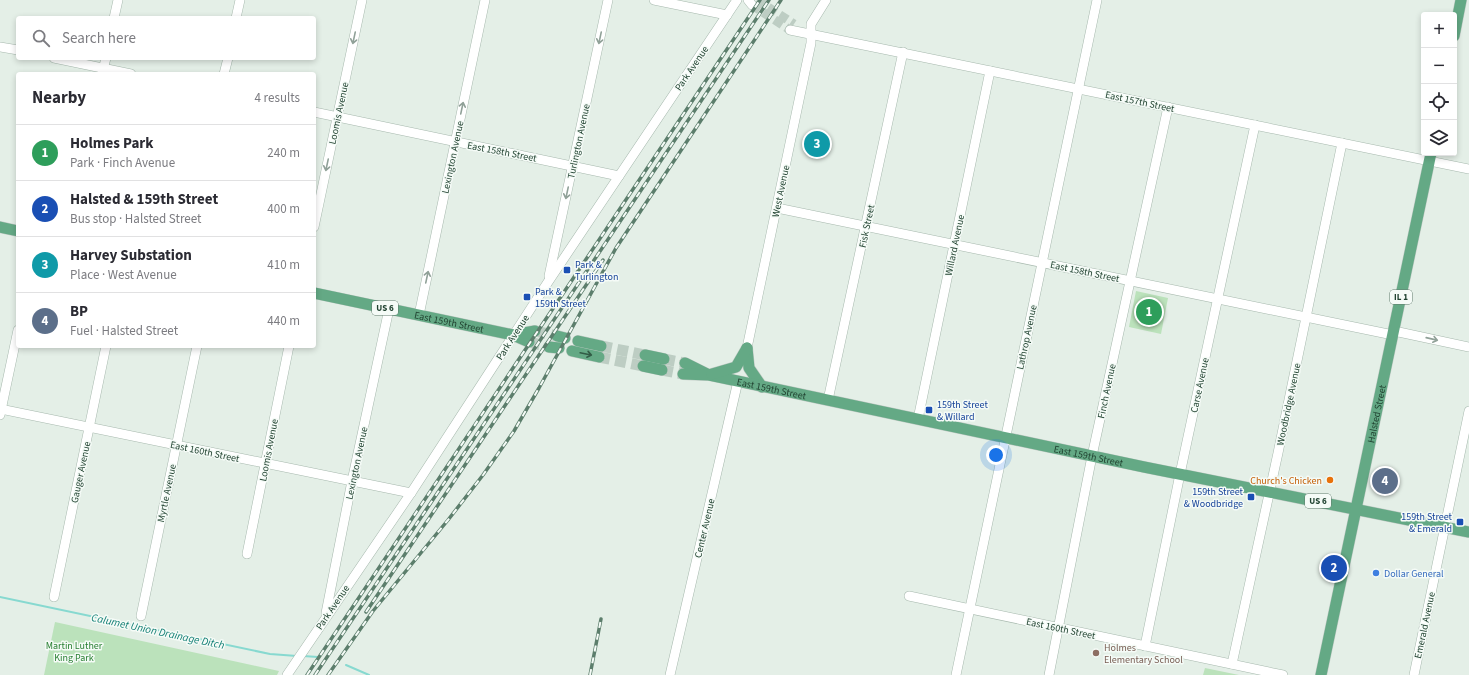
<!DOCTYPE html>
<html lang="en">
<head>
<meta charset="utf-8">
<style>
  :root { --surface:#fff; --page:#f7f7f7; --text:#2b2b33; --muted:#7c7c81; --line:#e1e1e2; --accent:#db2777 }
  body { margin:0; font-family:"Source Sans 3",sans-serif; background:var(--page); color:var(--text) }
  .controls { position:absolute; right:12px; top:12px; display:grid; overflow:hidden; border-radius:4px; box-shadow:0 2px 6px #0003 }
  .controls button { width:36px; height:36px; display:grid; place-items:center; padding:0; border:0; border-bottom:1px solid var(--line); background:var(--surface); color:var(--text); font:20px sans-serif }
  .you { position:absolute; left:996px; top:455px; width:14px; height:14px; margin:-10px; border:3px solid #fff; border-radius:50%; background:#1a73e8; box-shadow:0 0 0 6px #1a73e833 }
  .badge { display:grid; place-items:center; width:26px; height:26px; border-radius:50%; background:var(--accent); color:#fff; font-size:13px; font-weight:700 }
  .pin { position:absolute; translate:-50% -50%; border:2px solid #fff; box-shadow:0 1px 4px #0006 }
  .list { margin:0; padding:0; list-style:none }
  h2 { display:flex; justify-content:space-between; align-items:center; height:52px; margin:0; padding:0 16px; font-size:17px }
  h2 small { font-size:13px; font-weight:400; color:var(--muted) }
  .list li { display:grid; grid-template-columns:26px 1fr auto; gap:12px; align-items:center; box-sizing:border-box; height:56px; padding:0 16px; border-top:1px solid var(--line) }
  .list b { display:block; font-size:15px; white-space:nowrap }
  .list p { margin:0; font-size:13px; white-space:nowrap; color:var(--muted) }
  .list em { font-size:13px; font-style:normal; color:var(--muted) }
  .icon { flex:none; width:22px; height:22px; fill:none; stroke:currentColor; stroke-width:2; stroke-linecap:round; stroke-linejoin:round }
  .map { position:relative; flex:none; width:1469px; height:675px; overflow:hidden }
  .search { position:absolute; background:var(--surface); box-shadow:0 2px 6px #0003; left:16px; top:16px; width:300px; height:44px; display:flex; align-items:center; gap:10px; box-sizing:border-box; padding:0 14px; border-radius:4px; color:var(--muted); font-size:15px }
  .panel { position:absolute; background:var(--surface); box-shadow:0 2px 6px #0003; left:16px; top:72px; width:300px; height:276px; border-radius:4px }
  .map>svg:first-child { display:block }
  .green { fill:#bbe2bb }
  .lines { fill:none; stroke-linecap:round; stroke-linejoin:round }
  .stream { stroke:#87d9d0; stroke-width:2 }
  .minor-tunnel { stroke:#bdcdc3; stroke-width:9; stroke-dasharray:9 4.5; stroke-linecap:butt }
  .major-tunnel { stroke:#bdcdc3; stroke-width:11; stroke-dasharray:11 5.5; stroke-linecap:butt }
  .minor-casing { stroke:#a6b8ad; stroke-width:10 }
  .major-casing { stroke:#c1cac5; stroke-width:12 }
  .minor { stroke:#fff; stroke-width:9 }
  .major { stroke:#64a985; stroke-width:11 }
  .rail-casing { stroke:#5c7e6c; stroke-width:3.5 }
  .rail { stroke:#f5fbf7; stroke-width:2; stroke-dasharray:6; stroke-linecap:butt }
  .oneway { stroke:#90a198 }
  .oneway2 { stroke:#325c46 }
  .transit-dot { fill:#1a4fb4; stroke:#f5fbf7; stroke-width:1.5 }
  .food-dot { fill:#e8710a; stroke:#f5fbf7; stroke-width:1.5 }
  .shop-dot { fill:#3f7fe0; stroke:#f5fbf7; stroke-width:1.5 }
  .education-dot { fill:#8d6e63; stroke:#f5fbf7; stroke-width:1.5 }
  .labels { text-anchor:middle; stroke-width:3; stroke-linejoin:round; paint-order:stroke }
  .shield { fill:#f5fbf7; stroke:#617a6c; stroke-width:1 }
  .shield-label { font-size:9px; font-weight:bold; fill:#214331 }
  .street-label { font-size:10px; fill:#214331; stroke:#f5fbf7 }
  .transit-label { font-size:10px; fill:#164399; stroke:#f5fbf7; text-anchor:start }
  .food-label { font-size:10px; fill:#c56008; stroke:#f5fbf7; text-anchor:end }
  .shop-label { font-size:10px; fill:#366cbe; stroke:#f5fbf7; text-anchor:start }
  .park-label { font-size:10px; fill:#277f31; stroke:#f5fbf7 }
  .education-label { font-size:10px; fill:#785e54; stroke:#f5fbf7; text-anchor:start }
  .water-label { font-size:11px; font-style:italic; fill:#148076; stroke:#f5fbf7 }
</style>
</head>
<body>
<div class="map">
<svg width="1469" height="675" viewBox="0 0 1469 675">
  <rect width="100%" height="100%" fill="#e4efe7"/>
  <g class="green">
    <path d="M 1136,291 L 1168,298 L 1161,334 L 1129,327 Z"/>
    <path d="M 55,622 L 279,671 L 277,675 L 44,675 Z"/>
    <path d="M 1205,668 L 1239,675 L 1203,675 Z"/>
  </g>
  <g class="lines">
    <g class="stream">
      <path d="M 0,597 L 270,654 L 297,656"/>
      <path d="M 303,656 L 318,657"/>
      <path d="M 346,665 L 369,675"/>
    </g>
    <g class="minor-tunnel">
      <path d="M 757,0 L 794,24"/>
      <path d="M 752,5 L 790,30"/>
    </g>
    <g class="major-tunnel">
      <path d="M 535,331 L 557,336"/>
      <path d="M 529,342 L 549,347"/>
      <path d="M 601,346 L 645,355"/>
      <path d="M 599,357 L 643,366"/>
      <path d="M 664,359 L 685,363"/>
      <path d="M 662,370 L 683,374"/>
    </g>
    <defs>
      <g id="minor">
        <path d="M 654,0 L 727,15"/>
        <path d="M 748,0 L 752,5"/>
        <path d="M 114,18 L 118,0"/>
        <path d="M 236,18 L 240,0"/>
        <path d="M 790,30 L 1469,169"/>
        <path d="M 0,47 L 18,50"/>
        <path d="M 54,58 L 131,74"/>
        <path d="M 102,74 L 106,58"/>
        <path d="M 224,74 L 228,58"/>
        <path d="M 314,112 L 619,176"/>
        <path d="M 777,208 L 1393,335"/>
        <path d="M 314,227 L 362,0"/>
        <path d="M 549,276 L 608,0"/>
        <path d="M 419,315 L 485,0"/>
        <path d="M 1394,331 L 1469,347"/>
        <path d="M 747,348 L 811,43 L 811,24 L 826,0"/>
        <path d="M 828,400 L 903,52"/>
        <path d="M 0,409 L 411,493"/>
        <path d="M 0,415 L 18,330"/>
        <path d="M 918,419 L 990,71"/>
        <path d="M 247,554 L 289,346"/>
        <path d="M 909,596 L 1283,675"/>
        <path d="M 54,597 L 106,346"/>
        <path d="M 326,613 L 352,481 L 389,309"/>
        <path d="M 141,616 L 197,346"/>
        <path d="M 1145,646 L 1180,474 L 1255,125"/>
        <path d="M 1232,664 L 1278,453 L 1342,143"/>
        <path d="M 287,675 L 411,493 L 548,282 L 737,0"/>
        <path d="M 670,675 L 738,381"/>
        <path d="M 956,675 L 1097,0"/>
        <path d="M 1049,675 L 1092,456 L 1168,107"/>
        <path d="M 1414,675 L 1469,411"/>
      </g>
      <g id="major">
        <path d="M 1454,36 L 1461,0"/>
        <path d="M 0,227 L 18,231"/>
        <path id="s1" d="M 314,293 L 513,335 L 529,342"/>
        <path d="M 513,335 L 535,331"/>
        <path d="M 557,336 L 565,338"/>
        <path d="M 578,341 L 601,346"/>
        <path d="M 549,347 L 559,348"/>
        <path d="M 747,348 L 749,368 L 762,387"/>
        <path d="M 572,351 L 599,357"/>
        <path d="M 645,355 L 664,359"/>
        <path d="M 685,363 L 707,374"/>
        <path d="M 643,366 L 662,370"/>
        <path id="s2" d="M 683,374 L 709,375 L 1144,467 L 1469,532"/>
        <path d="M 712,374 L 736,367 L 747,348"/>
        <path id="s3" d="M 1321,675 L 1431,153"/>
      </g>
    </defs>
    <use href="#minor" class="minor-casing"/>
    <use href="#major" class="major-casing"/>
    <use href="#minor" class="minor"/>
    <use href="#major" class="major"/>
    <defs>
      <g id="rail">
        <path d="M 366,612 L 603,260"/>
        <path d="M 307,675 L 760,0"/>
        <path d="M 315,675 L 769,0"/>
        <path d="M 328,675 L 373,611 L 448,520 L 483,475 L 514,431 L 539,388 L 616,248 L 781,0"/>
        <path d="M 590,675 L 601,619"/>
      </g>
    </defs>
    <use href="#rail" class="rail-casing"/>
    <use href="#rail" class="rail"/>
  </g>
  <defs><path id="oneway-shaft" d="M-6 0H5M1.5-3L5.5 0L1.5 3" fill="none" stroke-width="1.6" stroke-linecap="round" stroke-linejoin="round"/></defs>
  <g class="oneway">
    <use href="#oneway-shaft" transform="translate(354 38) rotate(102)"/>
    <use href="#oneway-shaft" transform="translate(600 38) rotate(102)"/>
    <use href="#oneway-shaft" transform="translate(462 108) rotate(-78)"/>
    <use href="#oneway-shaft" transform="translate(327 165) rotate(102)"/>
    <use href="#oneway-shaft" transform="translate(567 193) rotate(102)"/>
    <use href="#oneway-shaft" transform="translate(427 277) rotate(-78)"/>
    <use href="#oneway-shaft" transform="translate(1432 339) rotate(13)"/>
  </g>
  <use class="oneway2" href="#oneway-shaft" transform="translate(586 354) rotate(12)"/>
  <g class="transit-dot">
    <rect x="563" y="266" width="8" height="8" rx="2"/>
    <rect x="523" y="293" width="8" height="8" rx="2"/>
    <rect x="925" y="406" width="8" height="8" rx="2"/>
    <rect x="1247" y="493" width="8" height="8" rx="2"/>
    <rect x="1456" y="518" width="8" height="8" rx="2"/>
  </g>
  <circle class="food-dot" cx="1330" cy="480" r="4"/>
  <circle class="shop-dot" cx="1376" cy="573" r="4"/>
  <circle class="education-dot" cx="1096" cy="653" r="4"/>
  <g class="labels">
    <g class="shield">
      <rect x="1390" y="290" width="22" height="14" rx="3"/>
      <rect x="372" y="301" width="26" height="14" rx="3"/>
      <rect x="1305" y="494" width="26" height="14" rx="3"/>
    </g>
    <g class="shield-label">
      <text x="1401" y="300">IL 1</text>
      <text x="385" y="311">US 6</text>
      <text x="1318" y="504">US 6</text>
    </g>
    <g class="street-label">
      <text transform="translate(691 68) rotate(-56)" y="4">Park Avenue</text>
      <text transform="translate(1140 101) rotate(12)" y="4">East 157th Street</text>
      <text transform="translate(338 113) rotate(-78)" y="4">Loomis Avenue</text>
      <text transform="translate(578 141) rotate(-78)" y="4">Turlington Avenue</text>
      <text transform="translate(502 151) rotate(11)" y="4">East 158th Street</text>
      <text transform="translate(452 157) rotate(-78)" y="4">Lexington Avenue</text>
      <text transform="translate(780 191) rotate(-78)" y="4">West Avenue</text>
      <text transform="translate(866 226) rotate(-78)" y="4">Fisk Street</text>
      <text transform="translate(954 245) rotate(-78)" y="4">Willard Avenue</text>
      <text transform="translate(1085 271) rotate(12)" y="4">East 158th Street</text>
      <text dy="4" stroke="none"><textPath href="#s1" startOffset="138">East 159th Street</textPath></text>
      <text transform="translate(512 337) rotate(-57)" y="4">Park Avenue</text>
      <text transform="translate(1026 337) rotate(-78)" y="4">Lathrop Avenue</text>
      <text transform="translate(1199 385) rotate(-78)" y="4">Carse Avenue</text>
      <text dy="4" stroke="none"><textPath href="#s2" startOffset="90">East 159th Street</textPath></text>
      <text transform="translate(1106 391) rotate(-78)" y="4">Finch Avenue</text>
      <text transform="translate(1288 404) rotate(-78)" y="4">Woodbridge Avenue</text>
      <text dy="4" stroke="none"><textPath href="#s3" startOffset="267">Halsted Street</textPath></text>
      <text transform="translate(268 450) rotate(-79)" y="4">Loomis Avenue</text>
      <text transform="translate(205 451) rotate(12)" y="4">East 160th Street</text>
      <text dy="4" stroke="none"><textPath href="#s2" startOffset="414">East 159th Street</textPath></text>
      <text transform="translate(356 463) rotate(-78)" y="4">Lexington Avenue</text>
      <text transform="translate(80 472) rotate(-78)" y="4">Gauger Avenue</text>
      <text transform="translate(166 493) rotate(-78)" y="4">Myrtle Avenue</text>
      <text transform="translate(704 528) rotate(-77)" y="4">Center Avenue</text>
      <text transform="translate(332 607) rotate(-56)" y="4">Park Avenue</text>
      <text transform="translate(1424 625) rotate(-78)" y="4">Emerald Avenue</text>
      <text transform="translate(1061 628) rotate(12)" y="4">East 160th Street</text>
    </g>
    <g class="transit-label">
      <text x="575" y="268">Park &amp;<tspan x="575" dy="12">Turlington</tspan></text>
      <text x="535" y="295">Park &amp;<tspan x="535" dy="12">159th Street</tspan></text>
      <text x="937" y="408">159th Street<tspan x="937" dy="12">&amp; Willard</tspan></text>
      <text x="1243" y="495" text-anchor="end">159th Street<tspan x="1243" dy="12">&amp; Woodbridge</tspan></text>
      <text x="1452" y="520" text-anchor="end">159th Street<tspan x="1452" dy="12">&amp; Emerald</tspan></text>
    </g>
    <g class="food-label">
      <text x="1322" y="484">Church's Chicken</text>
    </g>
    <g class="shop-label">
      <text x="1384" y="577">Dollar General</text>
    </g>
    <g class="park-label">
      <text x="74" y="649">Martin Luther<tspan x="74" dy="12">King Park</tspan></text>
    </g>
    <g class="education-label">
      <text x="1104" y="651">Holmes<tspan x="1104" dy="12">Elementary School</tspan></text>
    </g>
    <g class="water-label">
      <text transform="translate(158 631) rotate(12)" y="4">Calumet Union Drainage Ditch</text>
    </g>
  </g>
</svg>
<div class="controls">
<button>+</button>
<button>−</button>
<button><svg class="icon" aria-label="locate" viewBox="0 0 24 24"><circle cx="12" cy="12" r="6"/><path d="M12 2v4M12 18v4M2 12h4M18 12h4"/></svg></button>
<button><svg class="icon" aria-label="layers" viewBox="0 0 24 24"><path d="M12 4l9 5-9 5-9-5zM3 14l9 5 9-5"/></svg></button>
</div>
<div class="you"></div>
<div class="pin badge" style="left:1149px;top:312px;background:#2e9e5b">1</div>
<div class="pin badge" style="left:1334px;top:568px;background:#1a4fb4">2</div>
<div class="pin badge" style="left:817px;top:144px;background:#0f9aa8">3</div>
<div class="pin badge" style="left:1385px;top:481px;background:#5c6f8a">4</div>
<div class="search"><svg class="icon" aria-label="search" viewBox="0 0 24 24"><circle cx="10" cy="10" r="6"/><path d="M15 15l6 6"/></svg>Search here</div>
<section class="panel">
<h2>Nearby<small>4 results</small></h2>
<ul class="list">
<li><span class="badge" style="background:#2e9e5b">1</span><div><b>Holmes Park</b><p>Park · Finch Avenue</p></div><em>240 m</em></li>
<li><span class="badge" style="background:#1a4fb4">2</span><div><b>Halsted &amp; 159th Street</b><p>Bus stop · Halsted Street</p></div><em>400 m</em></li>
<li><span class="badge" style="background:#0f9aa8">3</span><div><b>Harvey Substation</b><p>Place · West Avenue</p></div><em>410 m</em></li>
<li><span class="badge" style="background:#5c6f8a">4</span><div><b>BP</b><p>Fuel · Halsted Street</p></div><em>440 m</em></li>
</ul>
</section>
</div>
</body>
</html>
